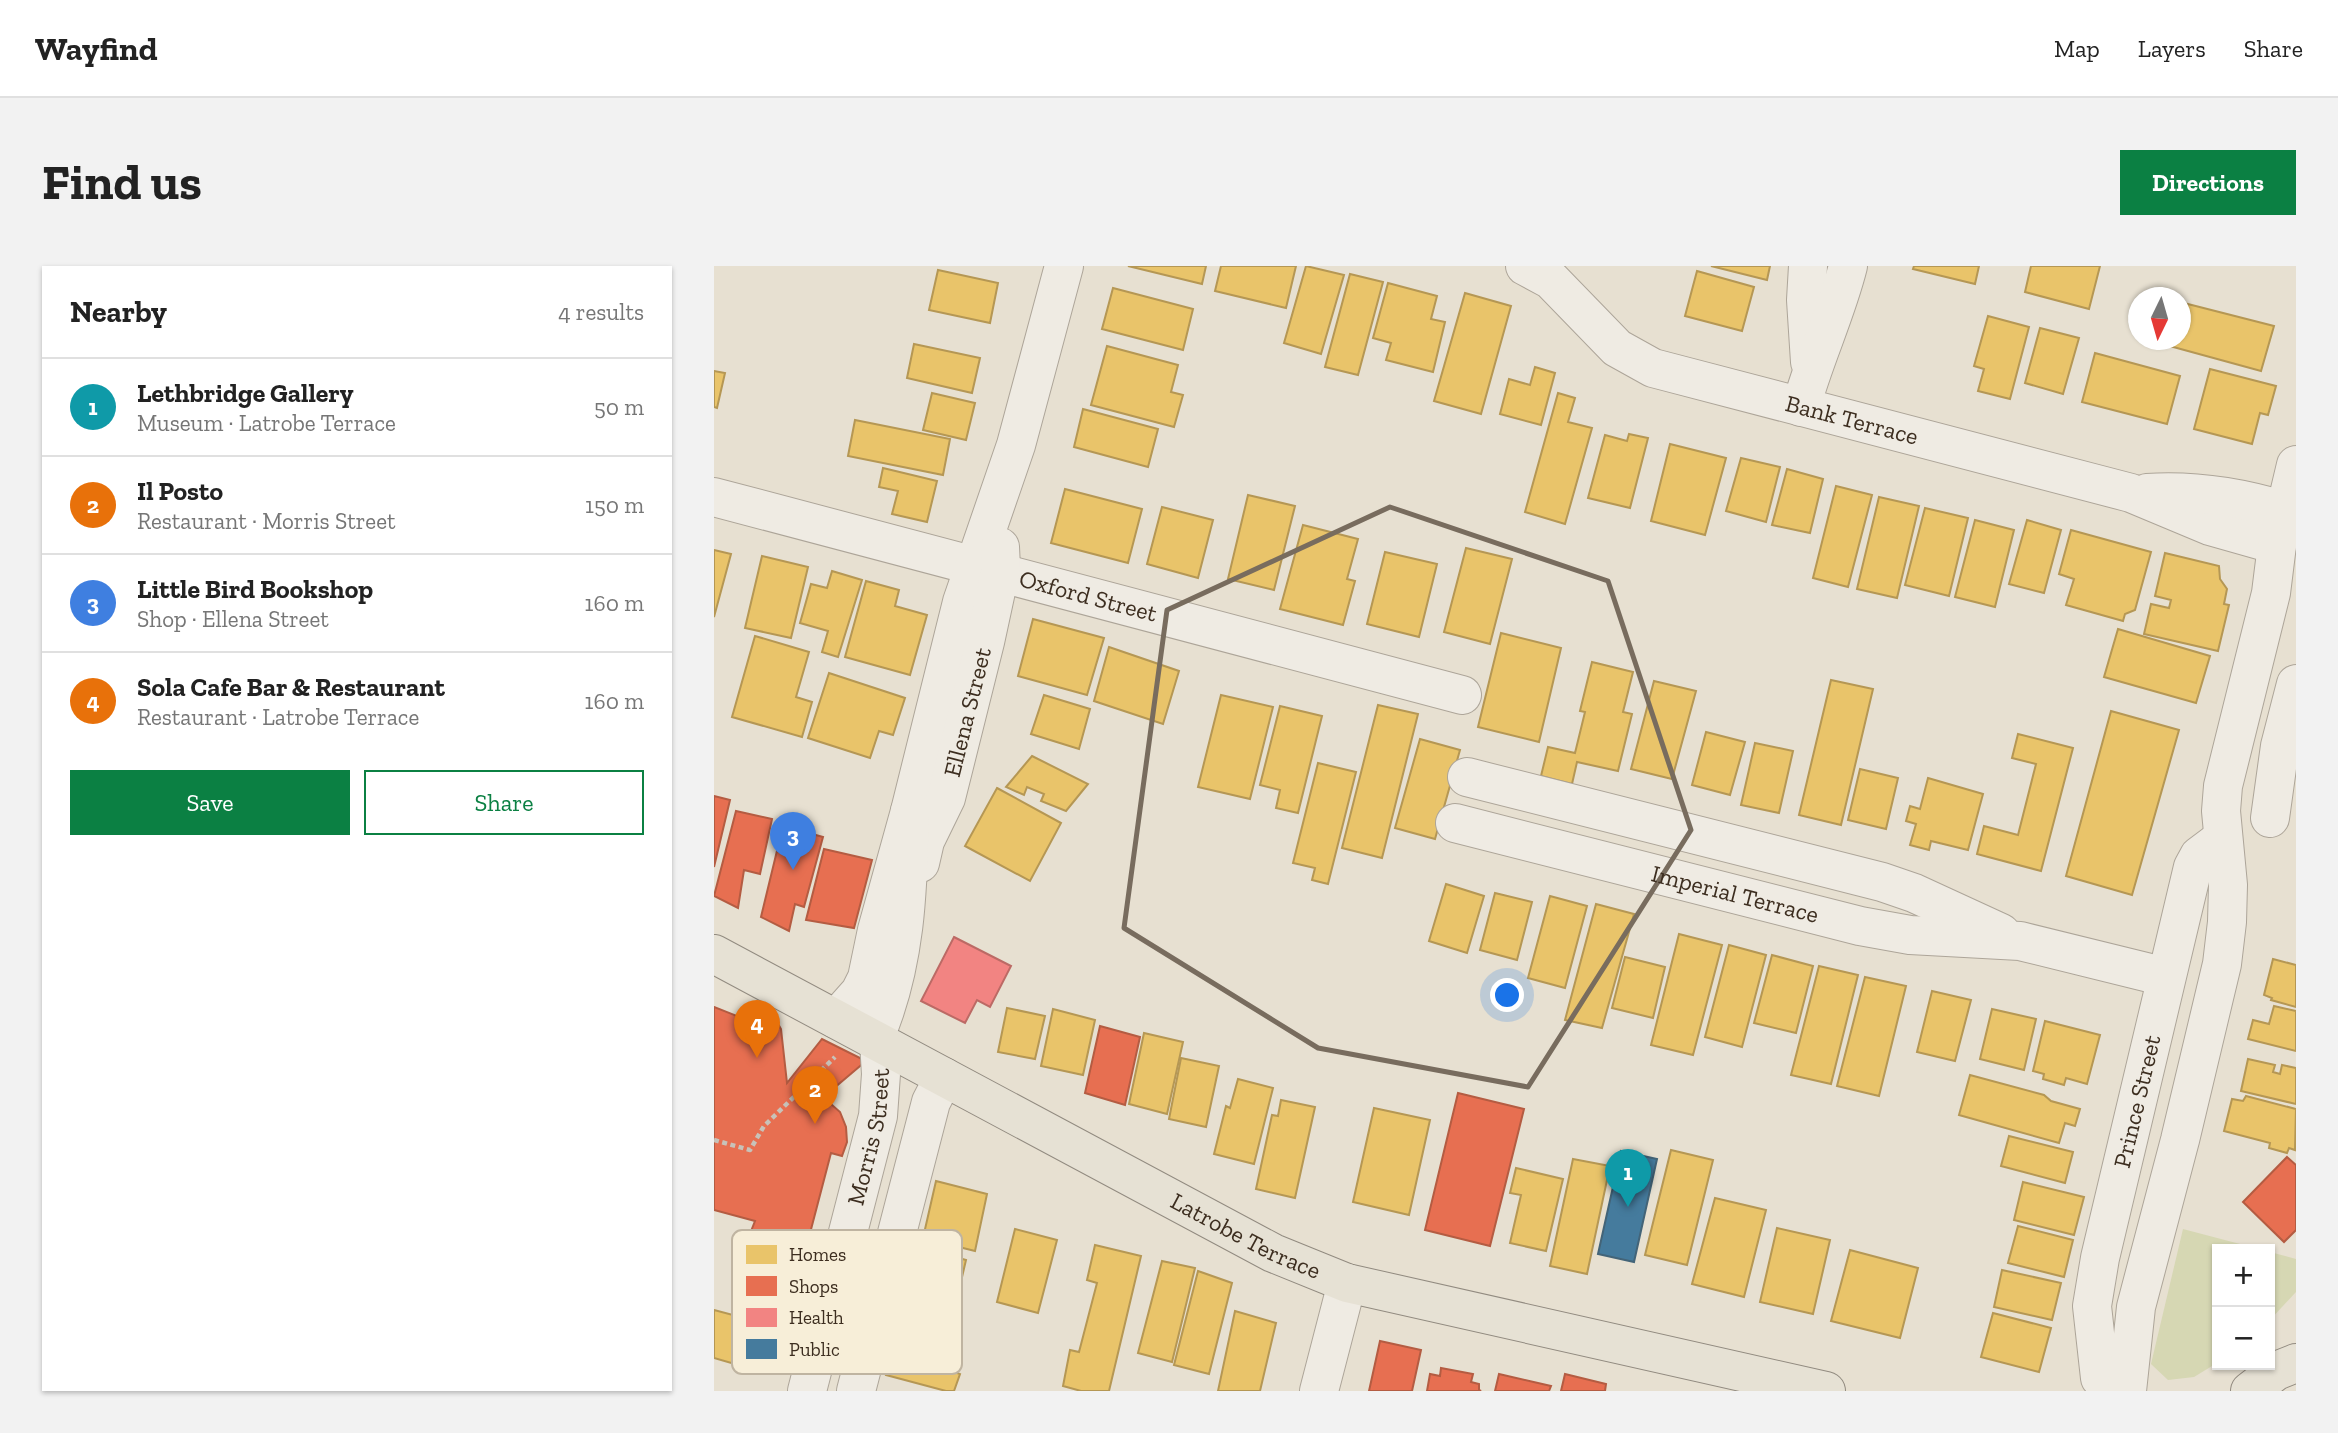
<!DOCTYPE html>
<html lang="en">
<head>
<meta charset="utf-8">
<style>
  :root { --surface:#fff; --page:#f2f2f2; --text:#222; --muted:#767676; --line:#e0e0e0; --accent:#0b8043 }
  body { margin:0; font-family:"Zilla Slab",serif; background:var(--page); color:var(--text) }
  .controls { position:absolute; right:21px; bottom:21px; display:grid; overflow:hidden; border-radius:0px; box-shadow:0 2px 5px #0004 }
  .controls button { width:63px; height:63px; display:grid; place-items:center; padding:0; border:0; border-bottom:2px solid var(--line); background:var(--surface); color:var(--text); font:35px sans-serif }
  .compass { position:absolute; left:1414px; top:21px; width:63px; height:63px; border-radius:50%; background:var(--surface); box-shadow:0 2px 5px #0004; rotate:185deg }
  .you { position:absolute; left:794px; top:730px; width:24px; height:24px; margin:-18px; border:5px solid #fff; border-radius:50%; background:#1a73e8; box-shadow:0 0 0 10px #1a73e833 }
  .badge { display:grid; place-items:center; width:46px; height:46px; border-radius:50%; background:var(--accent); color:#fff; font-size:23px; font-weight:700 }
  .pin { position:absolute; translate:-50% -58px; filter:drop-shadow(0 2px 4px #0008) }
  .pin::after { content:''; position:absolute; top:37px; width:24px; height:21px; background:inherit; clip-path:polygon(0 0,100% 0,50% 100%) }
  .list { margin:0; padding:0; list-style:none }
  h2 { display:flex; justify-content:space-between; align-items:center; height:91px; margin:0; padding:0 28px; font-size:30px }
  h2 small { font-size:23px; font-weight:400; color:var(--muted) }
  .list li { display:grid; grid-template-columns:46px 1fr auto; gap:21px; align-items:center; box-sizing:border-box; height:98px; padding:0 28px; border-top:2px solid var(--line) }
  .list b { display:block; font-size:26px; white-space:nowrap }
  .list p { margin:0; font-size:23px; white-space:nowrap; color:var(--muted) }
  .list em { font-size:23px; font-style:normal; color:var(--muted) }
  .actions { display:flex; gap:14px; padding:21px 28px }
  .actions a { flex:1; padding:16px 0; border:2px solid var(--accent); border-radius:0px; text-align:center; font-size:24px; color:var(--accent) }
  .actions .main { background:var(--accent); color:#fff }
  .map { position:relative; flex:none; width:1582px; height:1125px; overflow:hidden; border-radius:0px }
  header { display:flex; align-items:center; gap:42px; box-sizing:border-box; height:98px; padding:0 35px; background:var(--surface); border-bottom:2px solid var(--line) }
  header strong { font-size:33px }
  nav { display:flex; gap:38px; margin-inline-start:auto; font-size:24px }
  .intro { display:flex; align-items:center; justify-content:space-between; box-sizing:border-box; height:168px; padding:0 42px }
  h1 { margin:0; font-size:49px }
  .button { padding:18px 32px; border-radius:0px; background:var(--accent); color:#fff; font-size:24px; font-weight:700 }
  main { display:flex; gap:42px; padding:0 42px }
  aside { flex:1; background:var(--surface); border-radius:0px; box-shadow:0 2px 5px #0004 }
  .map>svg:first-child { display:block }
  .green { fill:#d6d7b3 }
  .homes { fill:#e9c46a; stroke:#b59754; stroke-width:2 }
  .shops { fill:#e76f51; stroke:#b45c42; stroke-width:2 }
  .health { fill:#f28482; stroke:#bc6a65; stroke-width:2 }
  .public { fill:#457b9d; stroke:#436478; stroke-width:2 }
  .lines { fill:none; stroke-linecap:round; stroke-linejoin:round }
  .minor-casing { stroke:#ada599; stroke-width:40 }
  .major-casing { stroke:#928b80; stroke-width:40 }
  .path { stroke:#c8c2b9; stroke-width:4.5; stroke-dasharray:5 3.5; stroke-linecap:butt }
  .minor { stroke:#efebe3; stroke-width:38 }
  .major { stroke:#e6e1d4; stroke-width:38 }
  .marked { fill:none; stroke:#786c5e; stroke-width:5; stroke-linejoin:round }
  .labels { text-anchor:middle; stroke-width:7; stroke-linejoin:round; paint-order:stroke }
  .street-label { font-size:24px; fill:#3d2e20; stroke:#f7eed8 }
  .key { fill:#f7eed8; stroke:#bfb4a1; stroke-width:2 }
  .key-label { font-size:19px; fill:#3d2e20 }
</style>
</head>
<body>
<header>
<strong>Wayfind</strong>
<nav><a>Map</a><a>Layers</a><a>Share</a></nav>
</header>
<div class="intro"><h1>Find us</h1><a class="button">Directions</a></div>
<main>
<aside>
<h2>Nearby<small>4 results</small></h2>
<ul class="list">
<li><span class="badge" style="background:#0f9aa8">1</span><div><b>Lethbridge Gallery</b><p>Museum · Latrobe Terrace</p></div><em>50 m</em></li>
<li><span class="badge" style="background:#e8710a">2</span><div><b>Il Posto</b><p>Restaurant · Morris Street</p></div><em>150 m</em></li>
<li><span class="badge" style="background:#3f7fe0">3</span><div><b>Little Bird Bookshop</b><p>Shop · Ellena Street</p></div><em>160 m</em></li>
<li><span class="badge" style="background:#e8710a">4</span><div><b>Sola Cafe Bar &amp; Restaurant</b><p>Restaurant · Latrobe Terrace</p></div><em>160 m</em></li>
</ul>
<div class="actions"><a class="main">Save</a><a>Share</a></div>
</aside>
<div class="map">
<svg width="1582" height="1125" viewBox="0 0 1582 1125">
  <rect width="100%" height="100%" fill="#e7e0d1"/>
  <g class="green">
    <path d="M 1469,963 L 1545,983 L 1503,983 L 1503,1097 L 1480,1111 L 1454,1114 L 1437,1098 Z"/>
    <path d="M 1556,986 L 1582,993 L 1582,1026 L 1556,1054 Z"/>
  </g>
  <g class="homes">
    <path d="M 414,0 L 492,0 L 488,18 Z"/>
    <path d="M 507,0 L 582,0 L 572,42 L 501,25 Z"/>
    <path d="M 592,0 L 630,9 L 607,88 L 570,77 Z"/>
    <path d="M 997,0 L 1056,0 L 1053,14 Z"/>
    <path d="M 1200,0 L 1265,0 L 1261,18 L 1199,3 Z"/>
    <path d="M 1317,0 L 1386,0 L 1375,43 L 1311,26 Z"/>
    <path d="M 224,4 L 284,17 L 276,57 L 215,44 Z"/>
    <path d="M 983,5 L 1040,21 L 1028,65 L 971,50 Z"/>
    <path d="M 636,8 L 669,16 L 644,109 L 611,101 Z"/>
    <path d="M 674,17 L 723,30 L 717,53 L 731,56 L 719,106 L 672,94 L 677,77 L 659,72 Z"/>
    <path d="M 399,22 L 479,43 L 469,84 L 388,63 Z"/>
    <path d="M 751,27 L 797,40 L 767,148 L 720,135 Z"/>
    <path d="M 1466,36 L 1560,60 L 1547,105 L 1452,79 L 1453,74 L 1466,74 Z"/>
    <path d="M 1274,50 L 1315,61 L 1296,133 L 1264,125 L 1270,103 L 1260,100 Z"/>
    <path d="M 1326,62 L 1365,72 L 1349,128 L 1311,117 Z"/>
    <path d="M 200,78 L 266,92 L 258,127 L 193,112 Z"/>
    <path d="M 393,80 L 464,99 L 457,126 L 469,129 L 460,161 L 377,139 Z"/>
    <path d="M 1381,87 L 1466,110 L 1453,158 L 1368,136 Z"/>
    <path d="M 821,101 L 841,107 L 827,159 L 786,148 L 795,113 L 816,119 Z"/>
    <path d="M 1496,103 L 1562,120 L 1554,149 L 1546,147 L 1538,178 L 1480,163 Z"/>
    <path d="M 0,105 L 11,107 L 3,142 L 0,141 Z"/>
    <path d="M 218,127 L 261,137 L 252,174 L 209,164 Z"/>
    <path d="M 844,127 L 861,132 L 854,156 L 878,162 L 851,258 L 811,246 Z"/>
    <path d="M 369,143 L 444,163 L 434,201 L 360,181 Z"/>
    <path d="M 141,154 L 236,173 L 229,209 L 134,190 Z"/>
    <path d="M 915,168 L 934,172 L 916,242 L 874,232 L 891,169 L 913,175 Z"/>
    <path d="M 956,178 L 1012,192 L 991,269 L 937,255 Z"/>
    <path d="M 1027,192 L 1066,201 L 1052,256 L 1012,245 Z"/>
    <path d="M 169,202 L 223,215 L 213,256 L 178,248 L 184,225 L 165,221 Z"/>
    <path d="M 1073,203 L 1109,213 L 1096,267 L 1058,259 Z"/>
    <path d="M 1122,220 L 1158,229 L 1134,321 L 1099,312 Z"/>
    <path d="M 351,223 L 428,243 L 414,297 L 337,277 Z"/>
    <path d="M 534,229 L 581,240 L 560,324 L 514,313 Z"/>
    <path d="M 1165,231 L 1205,240 L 1183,332 L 1143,323 Z"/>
    <path d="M 448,241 L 499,254 L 484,312 L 433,298 Z"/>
    <path d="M 1211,242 L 1254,252 L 1235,330 L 1191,319 Z"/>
    <path d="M 1261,254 L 1300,264 L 1281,341 L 1241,331 Z"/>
    <path d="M 1313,254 L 1347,264 L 1330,327 L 1295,318 Z"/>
    <path d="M 589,259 L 644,273 L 633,313 L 641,315 L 629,359 L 566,343 Z"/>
    <path d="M 1357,264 L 1437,286 L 1421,344 L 1411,348 L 1409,355 L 1352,339 L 1360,313 L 1345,308 Z"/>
    <path d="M 752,282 L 798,293 L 776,378 L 730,366 Z"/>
    <path d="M 0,284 L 17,288 L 0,351 Z"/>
    <path d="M 671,286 L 723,298 L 705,371 L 653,358 Z"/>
    <path d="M 1451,287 L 1505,300 L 1506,313 L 1513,323 L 1510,338 L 1515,339 L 1504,385 L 1430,368 L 1437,338 L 1455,342 L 1457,334 L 1441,330 Z"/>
    <path d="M 48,290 L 94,301 L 77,372 L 31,362 Z"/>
    <path d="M 118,305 L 148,314 L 124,391 L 108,386 L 114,365 L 86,357 L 97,318 L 113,322 Z"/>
    <path d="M 152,315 L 185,324 L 181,340 L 213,349 L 196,409 L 131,391 Z"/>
    <path d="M 319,353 L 390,372 L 373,429 L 304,410 Z"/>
    <path d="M 1404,363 L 1496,390 L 1482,437 L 1390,411 Z"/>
    <path d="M 787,367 L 847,382 L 825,476 L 764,461 Z"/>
    <path d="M 41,370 L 95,386 L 82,431 L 98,436 L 88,471 L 18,451 Z"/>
    <path d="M 395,381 L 465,405 L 449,458 L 380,435 Z"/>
    <path d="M 878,396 L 919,406 L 909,446 L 918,448 L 904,505 L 863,496 L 858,518 L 827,510 L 834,481 L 861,487 L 871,446 L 866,445 Z"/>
    <path d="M 115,407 L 191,432 L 179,469 L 165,465 L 156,492 L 94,472 Z"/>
    <path d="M 1117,414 L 1159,423 L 1127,559 L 1085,549 Z"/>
    <path d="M 940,415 L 982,425 L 958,513 L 917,503 Z"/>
    <path d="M 330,429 L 376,443 L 365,483 L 317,468 Z"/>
    <path d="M 507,429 L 559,441 L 536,533 L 484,521 Z"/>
    <path d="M 664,439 L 704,448 L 668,592 L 628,582 Z"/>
    <path d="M 566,440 L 608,450 L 584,547 L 562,542 L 566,524 L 546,519 Z"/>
    <path d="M 1397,445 L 1465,464 L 1418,629 L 1352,610 Z"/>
    <path d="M 992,466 L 1031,476 L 1016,529 L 978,519 Z"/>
    <path d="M 1304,468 L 1359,482 L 1327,605 L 1263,588 L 1270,560 L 1304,569 L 1322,498 L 1298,492 Z"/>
    <path d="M 706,473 L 746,484 L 721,573 L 681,562 Z"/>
    <path d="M 1041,477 L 1079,485 L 1065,547 L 1027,539 Z"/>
    <path d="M 318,490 L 374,518 L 352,545 L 327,535 L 330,528 L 313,521 L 310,529 L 292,521 Z"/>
    <path d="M 604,497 L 642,506 L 614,618 L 598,614 L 601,602 L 579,597 Z"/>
    <path d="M 1146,503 L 1184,512 L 1172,563 L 1134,554 Z"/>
    <path d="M 1214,512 L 1269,528 L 1254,584 L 1217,575 L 1215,584 L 1196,579 L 1202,558 L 1192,555 L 1196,540 L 1206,543 Z"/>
    <path d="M 283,522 L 347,557 L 316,615 L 251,580 Z"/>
    <path d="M 732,618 L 770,630 L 753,687 L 715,675 Z"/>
    <path d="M 781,627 L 818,636 L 803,694 L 766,684 Z"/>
    <path d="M 836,630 L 873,640 L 851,722 L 814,712 Z"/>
    <path d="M 882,638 L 920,648 L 888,762 L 851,754 Z"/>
    <path d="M 965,668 L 1008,679 L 979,789 L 937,779 Z"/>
    <path d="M 1015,679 L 1052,689 L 1028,781 L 991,771 Z"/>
    <path d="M 1058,689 L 1099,700 L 1082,767 L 1040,757 Z"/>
    <path d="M 911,691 L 951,701 L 939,752 L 898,742 Z"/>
    <path d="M 1559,693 L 1582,699 L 1582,741 L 1557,734 L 1558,732 L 1550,729 Z"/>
    <path d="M 1105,700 L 1144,709 L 1117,818 L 1077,809 Z"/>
    <path d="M 1151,711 L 1192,720 L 1165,830 L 1123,820 Z"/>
    <path d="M 1218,725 L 1257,734 L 1241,795 L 1203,786 Z"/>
    <path d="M 1560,740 L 1582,745 L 1582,785 L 1534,773 L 1539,754 L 1555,758 Z"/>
    <path d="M 293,742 L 331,750 L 321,793 L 284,786 Z"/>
    <path d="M 339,743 L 381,754 L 369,809 L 327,800 Z"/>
    <path d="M 1278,743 L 1322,753 L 1310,804 L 1266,793 Z"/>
    <path d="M 1331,755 L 1386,769 L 1373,818 L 1352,812 L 1350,819 L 1329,813 L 1330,808 L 1319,805 Z"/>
    <path d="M 430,767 L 469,776 L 453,848 L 415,838 Z"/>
    <path d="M 467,792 L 505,800 L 492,861 L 455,853 Z"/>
    <path d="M 1534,793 L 1561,799 L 1559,806 L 1566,808 L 1568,799 L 1582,802 L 1582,838 L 1527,825 Z"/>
    <path d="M 1256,809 L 1330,829 L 1337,835 L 1366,843 L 1361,860 L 1351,857 L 1345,877 L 1245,849 Z"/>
    <path d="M 524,813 L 559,822 L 540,898 L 500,888 L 512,840 L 516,842 Z"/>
    <path d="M 1532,830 L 1582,843 L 1581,884 L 1575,882 L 1573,887 L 1555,882 L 1556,877 L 1510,865 L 1518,833 L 1529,835 Z"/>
    <path d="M 567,834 L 601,841 L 581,932 L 542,923 L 558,849 L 564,850 Z"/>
    <path d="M 660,842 L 716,854 L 695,949 L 639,936 Z"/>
    <path d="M 1295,870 L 1359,886 L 1351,917 L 1287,900 Z"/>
    <path d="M 957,884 L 999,894 L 973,999 L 931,989 Z"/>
    <path d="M 859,893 L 896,900 L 873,1008 L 836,1000 Z"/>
    <path d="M 802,902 L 849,913 L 832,985 L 796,977 L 807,929 L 796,927 Z"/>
    <path d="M 222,915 L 273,928 L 261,985 L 209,972 Z"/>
    <path d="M 1309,916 L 1370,931 L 1360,969 L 1300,954 Z"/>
    <path d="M 1001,932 L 1052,944 L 1030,1031 L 978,1018 Z"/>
    <path d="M 1304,960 L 1359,974 L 1350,1011 L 1294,997 Z"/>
    <path d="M 1063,962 L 1116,974 L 1099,1048 L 1046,1036 Z"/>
    <path d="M 301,963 L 343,974 L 324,1047 L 283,1036 Z"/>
    <path d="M 381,979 L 427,990 L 395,1125 L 367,1125 L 349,1120 L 356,1084 L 365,1086 L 383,1017 L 373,1014 Z"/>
    <path d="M 205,981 L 252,994 L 227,1101 L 246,1108 L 240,1125 L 232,1125 L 172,1109 Z"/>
    <path d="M 1136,984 L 1204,1002 L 1186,1072 L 1117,1055 Z"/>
    <path d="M 448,995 L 481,1002 L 458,1096 L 424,1087 Z"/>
    <path d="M 1288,1004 L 1347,1017 L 1338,1054 L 1280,1041 Z"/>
    <path d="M 484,1005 L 518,1017 L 495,1108 L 460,1099 Z"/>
    <path d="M 0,1044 L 49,1057 L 47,1063 L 56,1066 L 45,1105 L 0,1092 Z"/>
    <path d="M 521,1045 L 562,1057 L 546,1125 L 504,1125 Z"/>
    <path d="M 1279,1047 L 1337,1062 L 1325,1106 L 1267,1091 Z"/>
  </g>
  <g class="shops">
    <path d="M 0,530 L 16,534 L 0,601 Z"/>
    <path d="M 22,545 L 58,553 L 46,608 L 30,604 L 24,642 L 0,630 Z"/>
    <path d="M 69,560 L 109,571 L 90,641 L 81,638 L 75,665 L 47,651 Z"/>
    <path d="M 110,583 L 158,594 L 140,662 L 92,654 Z"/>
    <path d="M 0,741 L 28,752 L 42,766 L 59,749 L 67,763 L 73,817 L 108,773 L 152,795 L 106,834 L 117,838 L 126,846 L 132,861 L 133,876 L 128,890 L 117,887 L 89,994 L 32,978 L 41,955 L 0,944 Z"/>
    <path d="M 386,760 L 426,771 L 411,839 L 371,827 Z"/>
    <path d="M 744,827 L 810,843 L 776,980 L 711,964 Z"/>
    <path d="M 1573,891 L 1582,899 L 1582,964 L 1570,976 L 1529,936 Z"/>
    <path d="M 666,1075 L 707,1084 L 698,1125 L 655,1125 Z"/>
    <path d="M 727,1102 L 759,1108 L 757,1116 L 765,1118 L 765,1124 L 767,1125 L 713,1125 L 716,1108 L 726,1110 Z"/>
    <path d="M 785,1108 L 837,1120 L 835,1125 L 781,1125 Z"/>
    <path d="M 851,1108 L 892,1118 L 891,1125 L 847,1125 Z"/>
  </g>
  <path class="health" d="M 240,671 L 297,700 L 276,741 L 263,734 L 251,757 L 207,735 Z"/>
  <path class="public" d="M 907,885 L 943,893 L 920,996 L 884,988 Z"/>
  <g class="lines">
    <defs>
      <g id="minor">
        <path id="s1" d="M 811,0 L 837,14 L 903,82 L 939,102 L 1417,227 L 1496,260 L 1563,279"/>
        <path d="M 1094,0 L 1092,34 L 1096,96"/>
        <path d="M 1087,141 C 1100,93 1122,48 1134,0"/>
        <path d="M 1433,227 C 1480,224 1526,231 1571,245"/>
        <path id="s2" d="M 0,231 L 748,429"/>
        <path d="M 753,511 L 1168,616 L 1200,627 L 1287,667"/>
        <path d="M 196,545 L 248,336 L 302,179 L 350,0"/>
        <path d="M 1556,552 L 1566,480 L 1582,418"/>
        <path id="s3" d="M 741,557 L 1146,660 L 1196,669 L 1306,675 L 1452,711"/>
        <path id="s4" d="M 206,597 L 211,575 L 232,532 L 271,376 L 287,302 L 286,281"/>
        <path d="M 122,753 L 146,726 L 153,712 L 163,664 L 196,545 C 194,624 192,700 160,773"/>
        <path id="s5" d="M 1386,1112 L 1378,1040 L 1386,992 L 1479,601 L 1485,590 L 1509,572"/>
        <path id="s6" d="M 93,1125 L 164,850 L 167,808 L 165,776"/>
        <path d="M 142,1125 L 217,836 L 230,811"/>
        <path d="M 605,1125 L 633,1017"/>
        <path d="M 1413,1125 L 1422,1041 L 1466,874 L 1508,698 L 1513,656 L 1514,619 L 1507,545 L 1509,520 L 1557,327 L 1563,279 L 1582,199"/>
      </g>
      <g id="major">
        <path id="s7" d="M 0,688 L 559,987 L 633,1017 L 1112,1125"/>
        <path d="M 1536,1125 L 1562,1105 L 1582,1097"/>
      </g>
    </defs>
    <use href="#minor" class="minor-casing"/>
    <use href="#major" class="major-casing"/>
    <path class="path" d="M 0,874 L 36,884 L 50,860 L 121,791"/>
    <use href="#minor" class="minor"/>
    <use href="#major" class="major"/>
  </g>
  <path class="marked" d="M 676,241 L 894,315 L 977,564 L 814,821 L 604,782 L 410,662 L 453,344 Z"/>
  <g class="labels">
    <g class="street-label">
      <text dy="8" stroke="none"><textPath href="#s1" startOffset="371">Bank Terrace</textPath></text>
      <text dy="8" stroke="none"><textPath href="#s2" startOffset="387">Oxford Street</textPath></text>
      <text dy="8" stroke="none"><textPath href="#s4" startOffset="159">Ellena Street</textPath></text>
      <text dy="8" stroke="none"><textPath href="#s3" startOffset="289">Imperial Terrace</textPath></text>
      <text dy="8" stroke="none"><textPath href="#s5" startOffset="282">Prince Street</textPath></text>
      <text dy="8" stroke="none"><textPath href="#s6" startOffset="262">Morris Street</textPath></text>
      <text dy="8" stroke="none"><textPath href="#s7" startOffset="602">Latrobe Terrace</textPath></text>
    </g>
  </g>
  <rect x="18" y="964" width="230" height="144" rx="10" class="key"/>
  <rect x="32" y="979" width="31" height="19" fill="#e9c46a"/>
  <rect x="32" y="1010" width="31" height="20" fill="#e76f51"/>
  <rect x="32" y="1042" width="31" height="19" fill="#f28482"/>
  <rect x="32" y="1073" width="31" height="20" fill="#457b9d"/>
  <g class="key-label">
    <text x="75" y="995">Homes</text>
    <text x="75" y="1027">Shops</text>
    <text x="75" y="1058">Health</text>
    <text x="75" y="1090">Public</text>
  </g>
</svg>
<div class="controls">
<button>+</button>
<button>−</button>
</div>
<svg class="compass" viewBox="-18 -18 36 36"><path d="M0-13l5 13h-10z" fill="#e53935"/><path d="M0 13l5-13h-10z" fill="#767676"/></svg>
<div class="you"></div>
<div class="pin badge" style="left:914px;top:941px;background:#0f9aa8">1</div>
<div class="pin badge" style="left:101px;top:858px;background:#e8710a">2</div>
<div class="pin badge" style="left:79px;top:604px;background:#3f7fe0">3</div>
<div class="pin badge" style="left:43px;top:792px;background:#e8710a">4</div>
</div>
</main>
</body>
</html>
